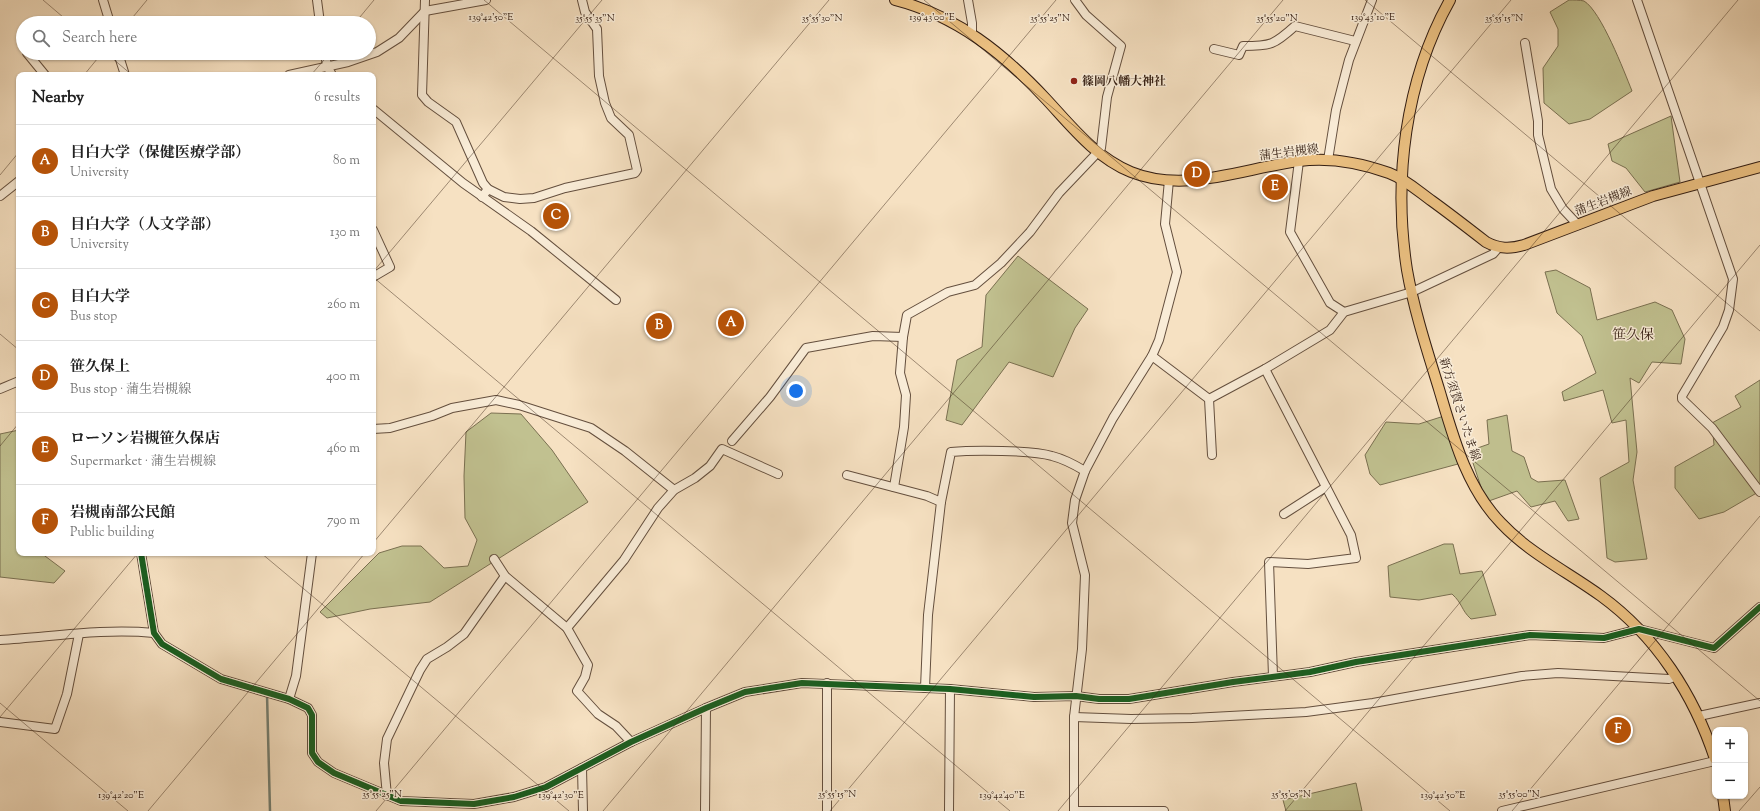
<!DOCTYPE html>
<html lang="en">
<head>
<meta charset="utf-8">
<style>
  :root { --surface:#fff; --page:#f6f6f6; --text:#222; --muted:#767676; --line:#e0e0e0; --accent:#b45309 }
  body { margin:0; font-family:"Sorts Mill Goudy","Noto Serif JP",serif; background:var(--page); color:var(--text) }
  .controls { position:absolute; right:12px; bottom:12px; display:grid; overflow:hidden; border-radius:8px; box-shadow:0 1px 3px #0004 }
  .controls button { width:36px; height:36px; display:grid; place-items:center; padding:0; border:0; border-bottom:1px solid var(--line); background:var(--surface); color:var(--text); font:20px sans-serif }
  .you { position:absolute; left:796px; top:391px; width:14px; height:14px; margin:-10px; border:3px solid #fff; border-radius:50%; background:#1a73e8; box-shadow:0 0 0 6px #1a73e833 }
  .badge { display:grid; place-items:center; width:26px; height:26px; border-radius:50%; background:var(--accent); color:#fff; font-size:13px; font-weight:700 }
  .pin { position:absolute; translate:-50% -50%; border:2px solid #fff; box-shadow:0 1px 4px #0006 }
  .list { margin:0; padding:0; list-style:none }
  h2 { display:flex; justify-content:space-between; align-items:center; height:52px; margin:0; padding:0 16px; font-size:17px }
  h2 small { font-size:13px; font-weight:400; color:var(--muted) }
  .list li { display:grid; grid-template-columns:26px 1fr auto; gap:12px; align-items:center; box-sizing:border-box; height:72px; padding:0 16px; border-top:1px solid var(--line) }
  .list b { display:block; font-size:15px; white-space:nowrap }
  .list p { margin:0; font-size:13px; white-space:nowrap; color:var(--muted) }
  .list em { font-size:13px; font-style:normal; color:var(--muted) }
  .icon { flex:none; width:22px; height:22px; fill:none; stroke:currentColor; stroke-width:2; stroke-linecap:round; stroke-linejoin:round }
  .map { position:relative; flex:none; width:1760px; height:811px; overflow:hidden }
  .search { position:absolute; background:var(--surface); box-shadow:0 1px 3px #0004; left:16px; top:16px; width:360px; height:44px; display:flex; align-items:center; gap:10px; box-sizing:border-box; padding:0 14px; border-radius:22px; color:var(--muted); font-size:15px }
  .panel { position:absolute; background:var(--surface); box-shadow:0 1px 3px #0004; left:16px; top:72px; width:360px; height:484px; border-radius:8px }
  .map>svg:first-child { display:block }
  .green { fill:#c1c190; stroke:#7a7051 }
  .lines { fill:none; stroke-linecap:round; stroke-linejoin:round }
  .stream { stroke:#737e71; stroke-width:2.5 }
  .minor-casing { stroke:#644f3e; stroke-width:10 }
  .major-casing { stroke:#341e12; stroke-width:12 }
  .minor { stroke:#f9ecd7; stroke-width:8 }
  .major { stroke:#ebc081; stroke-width:10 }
  .cycleway-casing { stroke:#f9ecd7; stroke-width:8 }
  .cycleway { stroke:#1b5e20; stroke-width:6 }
  .ticks { fill:none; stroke:#341e12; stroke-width:1; stroke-opacity:0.45 }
  .poi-dot { fill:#8f2418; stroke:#f9ecd7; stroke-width:1.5 }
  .labels { text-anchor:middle; stroke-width:3; stroke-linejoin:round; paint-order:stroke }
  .poi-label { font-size:12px; font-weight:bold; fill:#341e12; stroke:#f9ecd7; text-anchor:start }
  .street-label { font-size:12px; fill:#341e12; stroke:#f9ecd7 }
  .quarter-label { font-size:14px; fill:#341e12; stroke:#f9ecd7 }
  .ticks-label { font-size:10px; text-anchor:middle; fill:#341e12; stroke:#f9ecd7; stroke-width:3; stroke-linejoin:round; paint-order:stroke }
</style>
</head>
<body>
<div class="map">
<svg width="1760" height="811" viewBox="0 0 1760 811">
  <rect width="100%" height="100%" fill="#f6e1c2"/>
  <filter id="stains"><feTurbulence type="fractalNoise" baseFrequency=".005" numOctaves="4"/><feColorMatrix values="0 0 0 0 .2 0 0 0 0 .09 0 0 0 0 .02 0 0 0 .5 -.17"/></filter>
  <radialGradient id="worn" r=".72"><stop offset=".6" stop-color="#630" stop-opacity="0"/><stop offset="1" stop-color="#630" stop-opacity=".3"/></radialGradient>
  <g class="green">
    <path d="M 1569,0 C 1573,0 1580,0 1584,1 C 1601,11 1624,71 1632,91 L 1590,119 L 1569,124 L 1544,103 L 1543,68 L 1558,46 L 1558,29 L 1550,12 Z"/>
    <path d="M 1671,116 L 1680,182 L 1645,192 L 1626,168 L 1612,161 L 1608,144 Z"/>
    <path d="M 1018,256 L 1088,309 L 1075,328 L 1053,377 L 1009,362 L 962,425 L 946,420 L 957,360 L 982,347 L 986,295 Z"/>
    <path d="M 1556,270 L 1590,288 L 1597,320 L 1655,302 L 1672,310 L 1685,339 L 1681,364 L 1652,362 L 1639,383 L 1630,378 L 1637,452 L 1633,480 L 1647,559 L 1615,562 L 1607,558 L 1600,478 L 1629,462 L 1626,420 L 1612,423 L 1603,390 L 1564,401 L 1562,392 L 1596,373 L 1582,336 L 1557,313 L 1545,272 Z"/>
    <path d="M 1760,380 L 1760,491 L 1724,512 L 1699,519 L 1675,488 L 1675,467 L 1714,445 L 1712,423 L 1741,407 L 1735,396 Z"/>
    <path d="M 491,413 L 521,414 L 552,450 L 588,502 L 430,602 L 370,609 L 327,618 L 320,612 L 379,553 L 402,546 L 421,546 L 444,568 L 468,566 L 477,540 L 465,518 L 464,476 L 466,432 Z"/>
    <path d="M 1507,415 L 1512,451 L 1524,457 L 1531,478 L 1538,482 L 1565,480 L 1579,519 L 1568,521 L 1555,501 L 1531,507 L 1517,491 L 1486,502 L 1469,451 L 1489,444 L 1487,420 Z"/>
    <path d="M 1444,416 L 1458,464 L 1380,485 L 1370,474 L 1365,455 L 1386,422 L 1419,424 Z"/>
    <path d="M 19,430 L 19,553 L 41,553 L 65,571 L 54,583 L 0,577 L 0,434 Z"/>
    <path d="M 1444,544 L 1453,544 L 1460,574 L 1482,571 L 1496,615 L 1471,619 C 1461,610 1463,604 1452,594 L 1419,600 L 1390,597 L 1388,566 Z"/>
    <path d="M 1356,783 L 1362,811 L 1286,811 L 1283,800 Z"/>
  </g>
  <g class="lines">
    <path class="stream" d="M 267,694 L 270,811"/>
    <defs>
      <g id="minor">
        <path d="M 103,0 L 110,23"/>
        <path d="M 317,0 L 320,23"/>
        <path d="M 425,0 L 422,95 L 428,102 L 456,122 L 483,183 L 488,189"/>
        <path d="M 968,0 L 972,23 L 972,33"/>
        <path d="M 1637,0 L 1733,279 L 1729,310 L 1723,327 L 1682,396 L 1682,399 L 1712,428 L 1760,492"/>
        <path d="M 1525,43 L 1538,121 L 1538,135 L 1551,189 L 1563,209 L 1578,225"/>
        <path d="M 1214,49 L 1239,55 L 1243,46 C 1271,46 1274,45 1295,26 L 1355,41"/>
        <path d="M 27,53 L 45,75"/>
        <path d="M 118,53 L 125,75"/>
        <path d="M 325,53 L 327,66 L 332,75"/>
        <path d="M 289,75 L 348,62 L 377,52 L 399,38 L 425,11 L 486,0"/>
        <path d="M 373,109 L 463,183 L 531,231 L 616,300"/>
        <path d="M 1328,160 L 1336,110 L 1349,60 L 1372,0"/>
        <path d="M 1299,161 L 1290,232 L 1330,303 L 1344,312"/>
        <path d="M 0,196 L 19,181"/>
        <path d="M 482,197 L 488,189 L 504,197 L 520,199 L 534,198 L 565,188 L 635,173 L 637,170 L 629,135 L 611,118 L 605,103 L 599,76 L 597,29 L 585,12 L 582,0"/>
        <path d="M 373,230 L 390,267 L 373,277"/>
        <path d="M 1152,356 L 1209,399 L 1212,455"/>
        <path d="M 1265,369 L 1351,535 L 1356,558 L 1308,564 L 1269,562 L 1273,676"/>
        <path d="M 0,389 L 19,381"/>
        <path d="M 1209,399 L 1265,369 L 1330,330 L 1344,312 L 1412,292 L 1493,254 L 1499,247"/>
        <path d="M 373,429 L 390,428 L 432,416 L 452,408 L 496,400 L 519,405 L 591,428 L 625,451 L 674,490"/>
        <path d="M 732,441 L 770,397 L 806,348 L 873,336 L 903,337"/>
        <path d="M 847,475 L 927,496 L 941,502"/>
        <path d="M 894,487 L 904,427 L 906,395 L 900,373 L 903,337 L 907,315 L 948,292 L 975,285 L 1001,263 L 1030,232 L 1059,193 L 1098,152 L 1101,148 L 1107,97 L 1121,46 L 1086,15 L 1075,0"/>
        <path d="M 1284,514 L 1326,487"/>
        <path d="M 141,553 L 154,633 L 162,644 L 221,679 L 289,699 L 308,708 L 312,715 L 312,753 L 318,762 L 334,773 L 401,801 L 474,804 L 514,797 L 546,787 L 631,742 L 706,708 L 745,692 L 802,683 L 950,689 L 1034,697 L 1076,696 L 1099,699 L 1129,699 L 1233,682 L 1310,672 L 1356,662 L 1530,635 L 1604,638 L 1639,629 L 1714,648 L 1760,607"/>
        <path d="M 494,559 L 505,576 L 567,628 L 588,665 L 585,677 L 577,691 L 598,714 L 616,726 L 631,742"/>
        <path d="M 567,628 L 624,560 L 658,508 L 674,490 L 695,478 L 710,466 L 722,449 L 778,474"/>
        <path d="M 0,640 C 51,637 103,628 154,633"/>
        <path d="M 925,688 L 928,615 L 941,502 L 951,452 C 973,450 1032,450 1052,456 C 1064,459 1075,465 1085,471"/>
        <path d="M 289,699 L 296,676 L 312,553"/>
        <path d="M 1699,716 L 1760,703"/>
        <path d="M 1074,717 L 1131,719 L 1192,718 L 1306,712 L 1373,703 L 1522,676 L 1558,673 L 1669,679 L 1676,676"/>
        <path d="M 0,722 L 55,729 L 67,694 L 79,634"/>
        <path d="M 582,768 L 583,811"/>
        <path d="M 387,796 L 384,763 L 387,739 L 420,670 L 427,659 L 447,647 L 464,634 L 505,576"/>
        <path d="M 705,811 L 706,708"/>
        <path d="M 827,811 L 827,683"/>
        <path d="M 949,811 L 950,689"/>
        <path d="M 1074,811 L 1074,717 L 1082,649 L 1085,575 L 1072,523 L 1075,500 L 1085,471 L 1113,418 L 1152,356 L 1159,340 L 1177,272 L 1165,224 L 1169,180"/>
        <path d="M 1074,811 L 1164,811"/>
        <path d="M 1502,811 L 1715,761"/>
      </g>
      <g id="major">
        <path d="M 895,0 C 957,16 1003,53 1046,99 C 1072,127 1095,157 1131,172 C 1185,194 1244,168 1299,161 C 1329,157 1361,163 1389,173 C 1405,179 1418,191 1432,201 C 1450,214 1468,228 1486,242 C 1499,249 1510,249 1524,245 L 1653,196 L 1760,167"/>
        <path d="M 1450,0 C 1405,80 1393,180 1407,270 C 1414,310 1427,350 1439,389 C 1453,436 1466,487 1501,523 C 1529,553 1568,572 1601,596 C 1656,636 1694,695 1715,759"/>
        <path d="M 1723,796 L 1725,811"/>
      </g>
    </defs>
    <use href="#minor" class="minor-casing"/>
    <use href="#major" class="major-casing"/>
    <use href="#minor" class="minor"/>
    <use href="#major" class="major"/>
    <defs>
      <path id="cycleway" d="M 141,553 L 154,633 L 162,644 L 221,679 L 289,699 L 308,708 L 312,715 L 312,753 L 318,762 L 334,773 L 401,801 L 474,804 L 514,797 L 546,787 L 631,742 L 706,708 L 745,692 L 802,683 L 950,689 L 1034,697 L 1076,696 L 1099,699 L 1129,699 L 1233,682 L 1310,672 L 1356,662 L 1530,635 L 1604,638 L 1639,629 L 1714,648 L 1760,607"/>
    </defs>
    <use href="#cycleway" class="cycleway-casing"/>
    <use href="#cycleway" class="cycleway"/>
  </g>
  <path class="ticks" d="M 43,0 L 70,23M 484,0 L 1450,811M 924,0 L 1760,701M 1365,0 L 1760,331M 128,23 L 147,0M 355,23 L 374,0M 106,53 L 132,75M 84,75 L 102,53M 311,75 L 330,53M 0,175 L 19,152M 373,272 L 602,0M 373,277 L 1010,811M 0,334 L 19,350M 0,446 L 19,423M 373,543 L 829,0M 261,553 L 569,811M 0,703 L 128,811M 0,717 L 138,553M 148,811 L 365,553M 376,811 L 1056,0M 603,811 L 1283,0M 830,811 L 1511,0M 1058,811 L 1738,0M 1285,811 L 1760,245M 1512,811 L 1760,516M 1739,811 L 1760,787"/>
  <circle class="poi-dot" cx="1074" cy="81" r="4"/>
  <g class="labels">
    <g class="poi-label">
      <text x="1082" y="85">篠岡八幡大神社</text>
    </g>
    <g class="street-label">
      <text transform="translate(1289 152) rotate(-7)" y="4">蒲生岩槻線</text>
      <text transform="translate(1603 201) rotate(-21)" y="4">蒲生岩槻線</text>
      <text transform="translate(1460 409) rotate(72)" y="4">新方須賀さいたま線</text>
    </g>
    <g class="quarter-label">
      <text x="1633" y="339">笹久保</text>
    </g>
  </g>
  <g class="ticks-label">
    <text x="491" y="20">139°42'50"E</text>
    <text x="932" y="20">139°43'00"E</text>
    <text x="1373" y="20">139°43'10"E</text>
    <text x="595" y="21">35°55'35"N</text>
    <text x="822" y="21">35°55'30"N</text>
    <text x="1050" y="21">35°55'25"N</text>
    <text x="1277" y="21">35°55'20"N</text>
    <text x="1504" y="21">35°55'15"N</text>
    <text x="382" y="797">35°55'25"N</text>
    <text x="837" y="797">35°55'15"N</text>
    <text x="1291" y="797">35°55'05"N</text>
    <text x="1519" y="797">35°55'00"N</text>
    <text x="121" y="798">139°42'20"E</text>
    <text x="561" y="798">139°42'30"E</text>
    <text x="1002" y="798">139°42'40"E</text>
    <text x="1443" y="798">139°42'50"E</text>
  </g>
  <rect width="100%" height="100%" filter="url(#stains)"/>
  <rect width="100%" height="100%" fill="url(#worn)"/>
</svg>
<div class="controls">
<button>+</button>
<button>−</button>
</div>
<div class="you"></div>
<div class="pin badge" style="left:731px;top:323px">A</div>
<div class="pin badge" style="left:659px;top:326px">B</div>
<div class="pin badge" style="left:556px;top:216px">C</div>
<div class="pin badge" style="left:1197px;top:174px">D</div>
<div class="pin badge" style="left:1275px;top:187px">E</div>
<div class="pin badge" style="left:1618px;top:730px">F</div>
<div class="search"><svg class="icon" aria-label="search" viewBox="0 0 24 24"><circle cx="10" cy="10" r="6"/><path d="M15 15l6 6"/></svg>Search here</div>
<section class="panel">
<h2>Nearby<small>6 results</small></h2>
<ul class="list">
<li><span class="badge">A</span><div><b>目白大学（保健医療学部）</b><p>University</p></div><em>80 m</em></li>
<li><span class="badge">B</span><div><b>目白大学（人文学部）</b><p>University</p></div><em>130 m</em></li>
<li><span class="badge">C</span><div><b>目白大学</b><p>Bus stop</p></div><em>260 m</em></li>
<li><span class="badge">D</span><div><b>笹久保上</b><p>Bus stop · 蒲生岩槻線</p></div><em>400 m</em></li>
<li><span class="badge">E</span><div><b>ローソン岩槻笹久保店</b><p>Supermarket · 蒲生岩槻線</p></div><em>460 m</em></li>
<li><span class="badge">F</span><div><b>岩槻南部公民館</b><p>Public building</p></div><em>790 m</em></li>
</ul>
</section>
</div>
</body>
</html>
